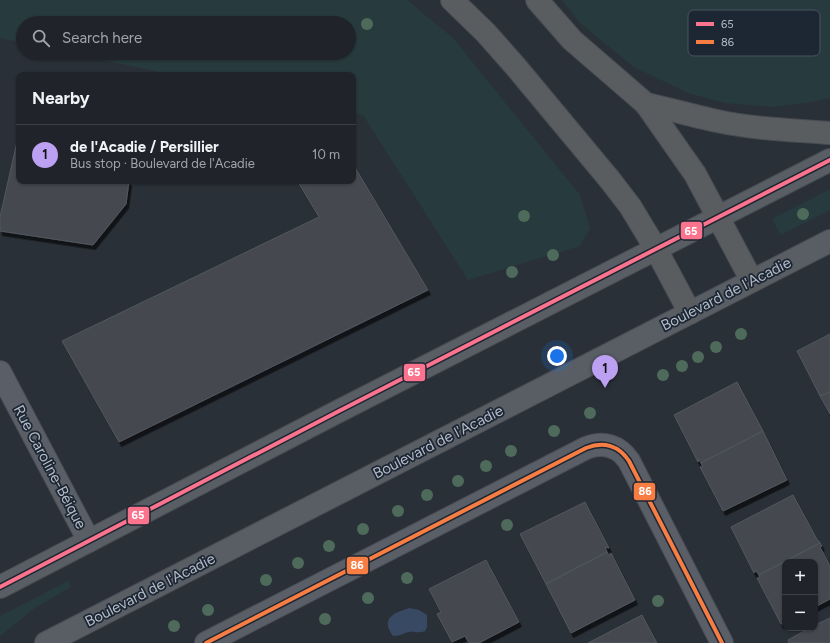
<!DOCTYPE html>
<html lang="en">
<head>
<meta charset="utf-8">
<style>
  :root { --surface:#20242a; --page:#2d3036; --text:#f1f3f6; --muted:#a2a4a8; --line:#3d4147; --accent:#bca0f2 }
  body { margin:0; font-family:Figtree,sans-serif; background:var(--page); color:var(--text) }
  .controls { position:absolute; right:12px; bottom:12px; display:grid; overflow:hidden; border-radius:8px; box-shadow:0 1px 3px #0004 }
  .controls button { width:36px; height:36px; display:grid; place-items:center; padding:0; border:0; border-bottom:1px solid var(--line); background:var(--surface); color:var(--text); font:20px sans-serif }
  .you { position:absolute; left:557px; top:356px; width:14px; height:14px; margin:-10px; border:3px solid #fff; border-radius:50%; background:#1a73e8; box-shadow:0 0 0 6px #1a73e833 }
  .badge { display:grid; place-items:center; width:26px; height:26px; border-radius:50%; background:var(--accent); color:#111; font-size:13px; font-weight:700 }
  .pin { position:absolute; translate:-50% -33px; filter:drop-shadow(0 1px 2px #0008) }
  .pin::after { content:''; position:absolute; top:21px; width:14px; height:12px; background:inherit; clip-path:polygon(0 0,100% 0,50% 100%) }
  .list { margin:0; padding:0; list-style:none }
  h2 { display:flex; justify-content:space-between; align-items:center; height:52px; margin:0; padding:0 16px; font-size:17px }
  h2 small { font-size:13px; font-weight:400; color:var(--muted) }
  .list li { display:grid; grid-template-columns:26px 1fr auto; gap:12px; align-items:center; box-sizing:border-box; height:60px; padding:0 16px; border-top:1px solid var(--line) }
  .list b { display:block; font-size:15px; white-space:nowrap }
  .list p { margin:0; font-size:13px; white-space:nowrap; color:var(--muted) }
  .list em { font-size:13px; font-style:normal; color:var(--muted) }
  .icon { flex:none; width:22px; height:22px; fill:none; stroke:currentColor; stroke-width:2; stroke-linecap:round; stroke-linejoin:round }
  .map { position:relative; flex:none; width:830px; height:643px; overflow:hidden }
  .search { position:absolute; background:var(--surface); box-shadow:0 1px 3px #0004; left:16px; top:16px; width:340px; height:44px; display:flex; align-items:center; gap:10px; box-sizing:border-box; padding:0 14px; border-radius:22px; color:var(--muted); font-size:15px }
  .panel { position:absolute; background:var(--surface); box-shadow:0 1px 3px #0004; left:16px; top:72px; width:340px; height:112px; border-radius:8px }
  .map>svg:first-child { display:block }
  .green { fill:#273a3e }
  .water { fill:#384963 }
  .building { fill:#444950; stroke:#52575f; filter:url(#shadow) }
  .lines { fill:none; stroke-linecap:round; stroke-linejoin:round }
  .street-casing { stroke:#484c53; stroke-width:24 }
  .secondary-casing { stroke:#484c53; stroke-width:24 }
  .highway-casing { stroke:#474c53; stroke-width:24 }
  .street { stroke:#5a5e66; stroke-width:22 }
  .secondary { stroke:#595d64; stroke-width:22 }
  .highway { stroke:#5a5d60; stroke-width:22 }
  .bus-1-casing { stroke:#1d2633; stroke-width:7 }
  .bus-2-casing { stroke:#1d2633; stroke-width:7 }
  .bus-1 { stroke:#fc738d; stroke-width:4 }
  .bus-2 { stroke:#f77d43; stroke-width:4 }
  .tree { fill:#4e6a5a }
  .labels { text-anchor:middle; stroke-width:3.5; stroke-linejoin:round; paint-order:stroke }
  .street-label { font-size:15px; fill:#b4bcc9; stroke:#1d2633 }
  .key { fill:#1d2633; stroke:#4a5360; stroke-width:1 }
  .key-label { font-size:11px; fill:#b4bcc9 }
  .line-badge { stroke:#1d2633; stroke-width:1.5 }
  .badge-label { font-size:11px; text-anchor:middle; font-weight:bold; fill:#fff }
</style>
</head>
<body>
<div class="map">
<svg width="830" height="643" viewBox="0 0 830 643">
  <defs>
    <filter id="shadow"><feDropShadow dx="2.5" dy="4.5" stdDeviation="0" flood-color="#0009"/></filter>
  </defs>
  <rect width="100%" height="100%" fill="#2a3038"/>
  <g class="green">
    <path d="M 0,0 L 407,0 L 453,38 L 580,195 L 590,228 L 580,246 L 468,280 L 363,115 L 353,113 L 353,75 L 174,75 L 69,53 L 349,53 L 349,23 L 23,23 L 23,43 L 0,38 Z"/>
    <path d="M 562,0 L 830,0 L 830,98 L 811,102 L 773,107 L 725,103 L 688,93 L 634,67 L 581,24 Z"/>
    <path d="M 830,189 L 830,210 L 781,235 L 772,219 Z"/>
    <path d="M 68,581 L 71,587 L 35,608 L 0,636 L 0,616 Z"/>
  </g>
  <path class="water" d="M 409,608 L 419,610 L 427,615 L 427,627 L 425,631 C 417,634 415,631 409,632 C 403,633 401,636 393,636 C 380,618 394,613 409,608 Z"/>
  <g class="building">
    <path d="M 19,133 L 19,181 L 129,181 L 126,204 L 93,245 L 0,231 L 0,217 Z"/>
    <path d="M 353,164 L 428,290 L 119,442 L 62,341 L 319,217 L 298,182 L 301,181 L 353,181 Z"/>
    <path d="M 830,334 L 830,392 L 820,396 L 797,351 Z"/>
    <path d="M 737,382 L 763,431 L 701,463 L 699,459 L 698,462 L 674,415 Z"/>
    <path d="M 830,392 L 830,414 L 820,396 Z"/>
    <path d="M 763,431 L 787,480 L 723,511 L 700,467 L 703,467 L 701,463 Z"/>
    <path d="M 793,495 L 818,541 L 819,541 L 820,543 L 759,575 L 756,571 L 754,573 L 731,527 Z"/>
    <path d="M 585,502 L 609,548 L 605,547 L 607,552 L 546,584 L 520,534 Z"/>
    <path d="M 820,543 L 822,546 L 820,547 L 830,566 L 830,599 L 815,607 L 815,562 L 785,562 L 785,623 L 781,624 L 757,578 L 760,578 L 759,575 Z"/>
    <path d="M 607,552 L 609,556 L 611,553 L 635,600 L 571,633 L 546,584 Z"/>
    <path d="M 486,560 L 519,622 L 479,643 L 469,643 L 465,636 L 452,642 L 437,614 L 441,612 L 429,589 Z"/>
    <path d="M 642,615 L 657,643 L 588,643 Z"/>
    <path d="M 830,618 L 830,643 L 789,643 L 788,640 L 810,628 L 815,628 L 815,625 Z"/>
  </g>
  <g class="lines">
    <defs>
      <g id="street">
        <path d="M 0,372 L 89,541"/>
        <path d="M 206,643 L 586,448 C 604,441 619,446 629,461 L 722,643"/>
      </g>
      <g id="secondary">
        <path d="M 0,587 L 339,411 L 830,160"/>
        <path d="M 46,643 L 830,241"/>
      </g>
      <g id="highway">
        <path d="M 452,0 L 486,33 L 516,67 L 610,180 L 630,206 L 656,249 L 690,313"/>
        <path d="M 537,0 L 572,40 L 646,104 L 695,174 L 752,281"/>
        <path d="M 646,104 C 670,109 693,116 717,121 C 754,129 792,130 830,133"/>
      </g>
    </defs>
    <use href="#street" class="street-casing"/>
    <use href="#secondary" class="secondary-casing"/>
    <use href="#highway" class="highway-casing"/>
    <use href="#street" class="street"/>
    <use href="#secondary" class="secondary"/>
    <use href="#highway" class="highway"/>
    <defs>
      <path id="bus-1" d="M 0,587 L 339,411 L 830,160"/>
      <path id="bus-2" d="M 206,643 L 586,448 C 604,441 619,446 629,461 L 722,643"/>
    </defs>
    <use href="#bus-1" class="bus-1-casing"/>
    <use href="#bus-2" class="bus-2-casing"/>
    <use href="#bus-1" class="bus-1"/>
    <use href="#bus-2" class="bus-2"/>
  </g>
  <g class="tree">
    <circle cx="367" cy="24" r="6"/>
    <circle cx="803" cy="214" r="6"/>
    <circle cx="524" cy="216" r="6"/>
    <circle cx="553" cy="255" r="6"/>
    <circle cx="512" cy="272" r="6"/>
    <circle cx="741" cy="334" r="6"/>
    <circle cx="716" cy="347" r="6"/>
    <circle cx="698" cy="357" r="6"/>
    <circle cx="682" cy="366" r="6"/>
    <circle cx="663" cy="375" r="6"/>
    <circle cx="590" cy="413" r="6"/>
    <circle cx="554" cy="431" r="6"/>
    <circle cx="511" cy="451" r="6"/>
    <circle cx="486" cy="466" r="6"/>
    <circle cx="458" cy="481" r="6"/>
    <circle cx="427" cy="495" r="6"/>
    <circle cx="398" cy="511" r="6"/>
    <circle cx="507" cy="525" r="6"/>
    <circle cx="363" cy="529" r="6"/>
    <circle cx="329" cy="546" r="6"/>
    <circle cx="298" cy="563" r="6"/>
    <circle cx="407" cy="578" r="6"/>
    <circle cx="266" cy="580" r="6"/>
    <circle cx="368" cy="598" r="6"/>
    <circle cx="658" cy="601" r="6"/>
    <circle cx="208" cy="610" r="6"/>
    <circle cx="325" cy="619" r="6"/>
    <circle cx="174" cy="626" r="6"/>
  </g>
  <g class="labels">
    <g class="street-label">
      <text transform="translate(726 294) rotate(-27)" y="5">Boulevard de l'Acadie</text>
      <text transform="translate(438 442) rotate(-27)" y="5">Boulevard de l'Acadie</text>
      <text transform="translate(50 467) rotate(62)" y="5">Rue Caroline-Béique</text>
      <text transform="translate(150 590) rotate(-27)" y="5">Boulevard de l'Acadie</text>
    </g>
  </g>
  <rect x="688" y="10" width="132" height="46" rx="6" class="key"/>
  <rect x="696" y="22" width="18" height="4" fill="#fc738d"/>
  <rect x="696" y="40" width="18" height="4" fill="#f77d43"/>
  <g class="key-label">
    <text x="721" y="28">65</text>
    <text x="721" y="46">86</text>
  </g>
  <g class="line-badge">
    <rect x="680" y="221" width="23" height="19" rx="4" fill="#fc738d"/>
    <rect x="403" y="363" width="23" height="19" rx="4" fill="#fc738d"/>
    <rect x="633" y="482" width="23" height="19" rx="4" fill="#f77d43"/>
    <rect x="127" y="506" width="23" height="19" rx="4" fill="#fc738d"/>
    <rect x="346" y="556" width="23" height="19" rx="4" fill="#f77d43"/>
  </g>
  <g class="badge-label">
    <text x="691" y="235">65</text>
    <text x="414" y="376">65</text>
    <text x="645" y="495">86</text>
    <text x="138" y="519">65</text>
    <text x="357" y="569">86</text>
  </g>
</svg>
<div class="controls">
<button>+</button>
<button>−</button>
</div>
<div class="you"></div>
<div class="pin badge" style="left:605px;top:388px">1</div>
<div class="search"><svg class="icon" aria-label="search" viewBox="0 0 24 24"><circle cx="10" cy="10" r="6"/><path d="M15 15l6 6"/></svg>Search here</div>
<section class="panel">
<h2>Nearby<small></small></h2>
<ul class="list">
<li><span class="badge">1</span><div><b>de l'Acadie / Persillier</b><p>Bus stop · Boulevard de l'Acadie</p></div><em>10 m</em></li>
</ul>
</section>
</div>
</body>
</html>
